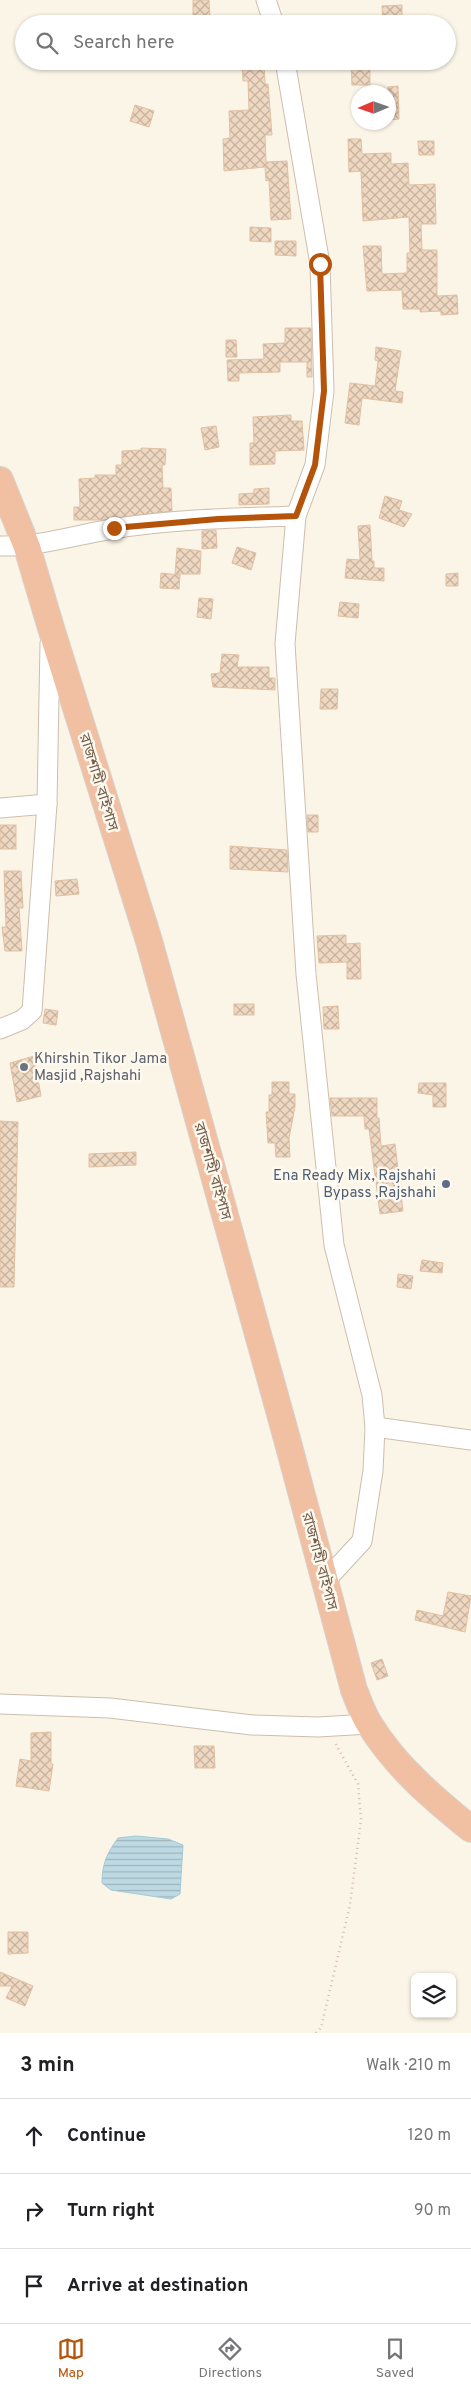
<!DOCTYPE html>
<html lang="en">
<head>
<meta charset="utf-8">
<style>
  :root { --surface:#fff; --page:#f2f2f2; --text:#202124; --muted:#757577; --line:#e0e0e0; --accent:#b45309 }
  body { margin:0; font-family:Overpass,"Noto Sans Bengali",sans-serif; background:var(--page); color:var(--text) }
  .controls { position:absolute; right:15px; bottom:15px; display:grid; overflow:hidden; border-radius:8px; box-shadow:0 1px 4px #0004 }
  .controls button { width:45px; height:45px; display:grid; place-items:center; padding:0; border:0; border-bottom:1px solid var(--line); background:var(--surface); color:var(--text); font:25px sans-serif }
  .compass { position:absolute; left:351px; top:85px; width:45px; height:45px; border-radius:50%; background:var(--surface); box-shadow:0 1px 4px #0004; rotate:268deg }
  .stop { position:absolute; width:15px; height:15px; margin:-11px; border:4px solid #b45309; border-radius:50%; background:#fff }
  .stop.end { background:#b45309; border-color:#fff; box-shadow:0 1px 5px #0008 }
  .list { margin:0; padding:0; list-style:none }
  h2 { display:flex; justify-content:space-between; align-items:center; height:65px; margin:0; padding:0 20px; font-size:21px }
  h2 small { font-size:16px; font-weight:400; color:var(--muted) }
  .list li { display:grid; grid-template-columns:32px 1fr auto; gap:15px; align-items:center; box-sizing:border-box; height:75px; padding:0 20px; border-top:1px solid var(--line) }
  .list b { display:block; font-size:19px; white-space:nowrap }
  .list em { font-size:16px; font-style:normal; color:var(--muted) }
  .icon { flex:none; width:28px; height:28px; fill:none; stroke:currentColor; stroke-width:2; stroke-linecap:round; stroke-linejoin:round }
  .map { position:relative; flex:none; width:471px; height:2033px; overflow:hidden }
  .search { position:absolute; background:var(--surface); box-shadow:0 1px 4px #0004; left:15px; right:15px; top:15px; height:55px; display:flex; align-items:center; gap:12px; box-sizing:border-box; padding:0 18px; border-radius:28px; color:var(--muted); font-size:19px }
  .sheet { height:290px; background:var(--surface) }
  nav { display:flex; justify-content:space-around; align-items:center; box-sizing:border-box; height:70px; border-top:1px solid var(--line); background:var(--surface); font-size:14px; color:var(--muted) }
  nav a { display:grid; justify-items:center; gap:2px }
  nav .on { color:var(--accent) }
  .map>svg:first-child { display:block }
  .water { fill:url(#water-rules); stroke:#a4c9d5 }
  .building { fill:url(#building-cross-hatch); stroke:#e1c0a2 }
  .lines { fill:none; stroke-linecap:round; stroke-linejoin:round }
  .minor-casing { stroke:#cdbeae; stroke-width:21 }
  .highway-casing { stroke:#d8d2cd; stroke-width:28 }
  .path { stroke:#d4bba4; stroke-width:2.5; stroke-dasharray:1 4; stroke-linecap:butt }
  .minor { stroke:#fff; stroke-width:19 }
  .highway { stroke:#f1bfa2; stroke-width:26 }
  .route { stroke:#b45309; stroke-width:6 }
  .worship-dot { fill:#6b7280; stroke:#fef9ee; stroke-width:2 }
  .service-dot { fill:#5c6f8a; stroke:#fef9ee; stroke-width:2 }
  .labels { text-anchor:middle; stroke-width:5; stroke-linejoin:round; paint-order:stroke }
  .street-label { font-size:15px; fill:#745f4d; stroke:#fef9ee }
  .worship-label { font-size:15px; fill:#5b616d; stroke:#fef9ee; text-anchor:start }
  .service-label { font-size:15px; fill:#4e5e75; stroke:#fef9ee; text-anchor:end }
</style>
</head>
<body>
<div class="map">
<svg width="471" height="2033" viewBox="0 0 471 2033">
  <defs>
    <pattern id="water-rules" width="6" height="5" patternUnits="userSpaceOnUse" patternTransform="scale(1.25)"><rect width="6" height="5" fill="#bddae4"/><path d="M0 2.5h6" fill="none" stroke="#9eb4bb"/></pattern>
    <pattern id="building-cross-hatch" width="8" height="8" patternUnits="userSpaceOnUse" patternTransform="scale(1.25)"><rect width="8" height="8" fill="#efd8c1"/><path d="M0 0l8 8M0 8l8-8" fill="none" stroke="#c6b29f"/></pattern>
  </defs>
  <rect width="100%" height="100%" fill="#fbf5e8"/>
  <path class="water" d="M 136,1836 L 168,1839 L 183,1845 L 180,1894 L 171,1899 L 111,1890 L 102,1883 C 102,1864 107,1853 118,1838 Z"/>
  <g class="building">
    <path d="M 193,0 L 209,0 L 210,17 L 193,18 Z"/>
    <path d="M 402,5 L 402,22 L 383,23 L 382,6 Z"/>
    <path d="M 242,61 L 264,61 L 265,84 L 268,84 L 272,135 L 265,135 L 266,162 L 287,161 L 291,219 L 271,220 L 269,180 L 266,181 L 265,167 L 224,171 L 223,139 L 230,138 L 229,111 L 249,110 L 248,81 L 243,81 Z"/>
    <path d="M 370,64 L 370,85 L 352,85 L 351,65 Z"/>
    <path d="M 398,86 L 399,119 L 388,120 L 388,87 Z"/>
    <path d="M 135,105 L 154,111 L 149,127 L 130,121 Z"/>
    <path d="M 348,139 L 361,139 L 362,154 L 391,153 L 391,164 L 408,163 L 409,185 L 435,184 L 436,224 L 421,224 L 422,250 L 437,250 L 437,296 L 457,295 L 458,314 L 441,315 L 441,311 L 420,312 L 420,309 L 403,309 L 402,290 L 367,291 L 363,246 L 381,246 L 382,274 L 407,273 L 407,253 L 410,253 L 409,217 L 363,221 L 361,171 L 349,172 Z"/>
    <path d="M 418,141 L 434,141 L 434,155 L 419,155 Z"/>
    <path d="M 250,227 L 271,228 L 271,242 L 250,241 Z"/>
    <path d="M 275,241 L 296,241 L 296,256 L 275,255 Z"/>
    <path d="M 285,328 L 311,328 L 312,377 L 307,377 L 307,362 L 280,362 L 280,372 L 239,373 L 239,381 L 228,381 L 227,360 L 264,359 L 263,344 L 285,343 Z"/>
    <path d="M 226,340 L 236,340 L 237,357 L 226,357 Z"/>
    <path d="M 376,347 L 401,351 L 395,391 L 403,392 L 402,403 L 362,398 L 359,425 L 345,423 L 350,383 L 375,386 L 378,361 L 375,360 Z"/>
    <path d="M 291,415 L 291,421 L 302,421 L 304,450 L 275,451 L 275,464 L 250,465 L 250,443 L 254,443 L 253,417 Z"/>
    <path d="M 216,426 L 219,447 L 205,450 L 201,428 Z"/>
    <path d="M 141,448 L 166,449 L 165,465 L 162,465 L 163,488 L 171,488 L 172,511 L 102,520 L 74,520 L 74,507 L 80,507 L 79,479 L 95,478 L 95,475 L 116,475 L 116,465 L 122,465 L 122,451 L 141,450 Z"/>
    <path d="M 269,488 L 269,504 L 239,505 L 239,494 L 254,493 L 254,489 Z"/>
    <path d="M 385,496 L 402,501 L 399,510 L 412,514 L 404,527 L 379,518 Z"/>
    <path d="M 370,525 L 372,561 L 374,561 L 374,568 L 384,568 L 384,581 L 345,578 L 347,559 L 360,560 L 358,526 Z"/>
    <path d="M 216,530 L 217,548 L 202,549 L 202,531 Z"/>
    <path d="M 237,547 L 256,553 L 251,570 L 232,563 Z"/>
    <path d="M 177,548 L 201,551 L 200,574 L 175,574 Z"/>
    <path d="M 161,573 L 180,575 L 179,589 L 160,588 Z"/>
    <path d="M 458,573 L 458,586 L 446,586 L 446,574 Z"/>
    <path d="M 199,598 L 213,599 L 211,619 L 197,617 Z"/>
    <path d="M 340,602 L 359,604 L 358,618 L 338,616 Z"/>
    <path d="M 222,654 L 239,655 L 237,667 L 269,667 L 269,678 L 275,678 L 275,690 L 213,687 L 211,674 L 220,673 Z"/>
    <path d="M 321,689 L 338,689 L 337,709 L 320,709 Z"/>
    <path d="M 307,815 L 318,815 L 318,832 L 308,832 Z"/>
    <rect x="0" y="825" width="16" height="24"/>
    <path d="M 230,846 L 287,850 L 288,872 L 230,869 Z"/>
    <path d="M 4,871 L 21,871 L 23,908 L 19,908 L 22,951 L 5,951 L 2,927 L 6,927 Z"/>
    <path d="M 77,879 L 79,894 L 56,896 L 55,881 Z"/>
    <path d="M 346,935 L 346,944 L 360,943 L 361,979 L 347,979 L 347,962 L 319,963 L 317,936 Z"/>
    <rect x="234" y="1004" width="20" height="11"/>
    <path d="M 338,1006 L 339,1029 L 324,1029 L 323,1007 Z"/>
    <path d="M 45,1009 L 58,1011 L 56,1025 L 43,1023 Z"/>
    <path d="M 34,1056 L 41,1096 L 17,1102 L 10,1063 Z"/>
    <path d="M 272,1082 L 289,1082 L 289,1094 L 295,1094 L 295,1107 L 289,1138 L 290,1157 L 276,1157 L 275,1143 L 268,1143 L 266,1112 L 269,1112 L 269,1095 L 272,1095 Z"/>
    <path d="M 419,1083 L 446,1083 L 446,1107 L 433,1107 L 433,1095 L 418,1093 Z"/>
    <path d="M 330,1098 L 377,1098 L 377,1118 L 379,1118 L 381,1146 L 395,1144 L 403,1211 L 380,1214 L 369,1129 L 365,1129 L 364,1116 L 332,1116 Z"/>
    <path d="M 0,1121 L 18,1122 L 14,1287 L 0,1287 Z"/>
    <path d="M 136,1152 L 136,1165 L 89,1167 L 89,1154 Z"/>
    <path d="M 422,1260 L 443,1263 L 442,1273 L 420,1271 Z"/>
    <path d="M 398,1274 L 413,1276 L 411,1289 L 397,1287 Z"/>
    <path d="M 448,1592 L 471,1596 L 465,1632 L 415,1620 L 417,1610 L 443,1616 Z"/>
    <path d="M 382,1659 L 388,1676 L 377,1680 L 371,1663 Z"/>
    <path d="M 51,1732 L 51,1764 L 53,1764 L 49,1791 L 16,1786 L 20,1759 L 31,1761 L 31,1733 Z"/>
    <path d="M 194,1746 L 214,1746 L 215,1768 L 195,1768 Z"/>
    <path d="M 8,1932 L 28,1932 L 28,1953 L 8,1954 Z"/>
    <path d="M 0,1972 L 33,1986 L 25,2006 L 6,1998 L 12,1986 L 0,1986 Z"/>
  </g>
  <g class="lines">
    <defs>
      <g id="minor">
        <path d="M 266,0 L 274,24"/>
        <path d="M 296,516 L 285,644 L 306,974 L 334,1245 L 372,1395 L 375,1427 L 373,1471 L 362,1541 L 325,1581"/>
        <path d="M 0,546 C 40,547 74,535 113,529 C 173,519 236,518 296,516 L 315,465 L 324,391 L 320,264 L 285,61"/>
        <path d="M 0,808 L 47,804"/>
        <path d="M 0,1029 L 22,1020 L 32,1011 L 47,804 L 50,643"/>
        <path d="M 375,1427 L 471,1440"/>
        <path d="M 0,1704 L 110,1708 L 252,1725 L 318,1727 L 369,1724"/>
      </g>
      <path id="highway" d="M 0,480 L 27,547 L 51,628 L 149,941 L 287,1439 L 354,1690 C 359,1702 363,1715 370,1725 C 396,1767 433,1798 471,1829"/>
    </defs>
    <use href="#minor" class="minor-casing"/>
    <use href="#highway" class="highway-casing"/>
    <path class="path" d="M 316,2033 L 321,2028 L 350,1905 L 361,1820 L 358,1784 L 335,1743"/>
    <use href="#minor" class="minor"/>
    <use href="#highway" class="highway"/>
  </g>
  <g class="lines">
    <path class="route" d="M 114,528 L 218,519 L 296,516 L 315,465 L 324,391 L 320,264"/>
  </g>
  <circle class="worship-dot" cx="24" cy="1067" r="5"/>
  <circle class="service-dot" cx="446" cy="1184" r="5"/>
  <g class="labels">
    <g class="street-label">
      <text transform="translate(99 782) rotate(73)" y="5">রাজশাহী বাইপাস</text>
      <text transform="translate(213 1171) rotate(74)" y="5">রাজশাহী বাইপাস</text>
      <text transform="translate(320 1561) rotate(75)" y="5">রাজশাহী বাইপাস</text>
    </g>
    <g class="worship-label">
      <text x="34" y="1063">Khirshin Tikor Jama<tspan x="34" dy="17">Masjid ,Rajshahi</tspan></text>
    </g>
    <g class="service-label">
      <text x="436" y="1180">Ena Ready Mix, Rajshahi<tspan x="436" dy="17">Bypass ,Rajshahi</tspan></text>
    </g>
  </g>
</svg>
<div class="controls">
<button><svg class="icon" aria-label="layers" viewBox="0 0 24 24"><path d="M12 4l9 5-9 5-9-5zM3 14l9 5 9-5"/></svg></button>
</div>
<svg class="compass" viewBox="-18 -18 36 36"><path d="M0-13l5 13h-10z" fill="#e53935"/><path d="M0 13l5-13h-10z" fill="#757577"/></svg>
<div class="stop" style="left:320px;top:264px"></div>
<div class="stop end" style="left:114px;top:528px"></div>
<div class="search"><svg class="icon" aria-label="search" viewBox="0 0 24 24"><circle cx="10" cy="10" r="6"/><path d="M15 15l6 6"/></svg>Search here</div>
</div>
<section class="sheet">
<h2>3 min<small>Walk · 210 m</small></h2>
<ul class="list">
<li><svg class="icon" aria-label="ahead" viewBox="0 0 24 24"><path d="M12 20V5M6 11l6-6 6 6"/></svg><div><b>Continue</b></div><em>120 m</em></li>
<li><svg class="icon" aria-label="right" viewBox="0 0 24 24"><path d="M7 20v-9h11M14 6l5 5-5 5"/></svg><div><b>Turn right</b></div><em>90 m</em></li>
<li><svg class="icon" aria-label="arrive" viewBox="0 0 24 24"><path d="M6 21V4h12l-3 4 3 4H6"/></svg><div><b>Arrive at destination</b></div></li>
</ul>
</section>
<nav>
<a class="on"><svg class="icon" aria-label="map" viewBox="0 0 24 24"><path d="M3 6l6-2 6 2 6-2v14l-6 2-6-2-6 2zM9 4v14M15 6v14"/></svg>Map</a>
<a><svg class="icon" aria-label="directions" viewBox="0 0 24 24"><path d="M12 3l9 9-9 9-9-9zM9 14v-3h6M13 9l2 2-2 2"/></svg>Directions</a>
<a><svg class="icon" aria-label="saved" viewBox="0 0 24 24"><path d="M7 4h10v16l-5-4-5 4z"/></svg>Saved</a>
</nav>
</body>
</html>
